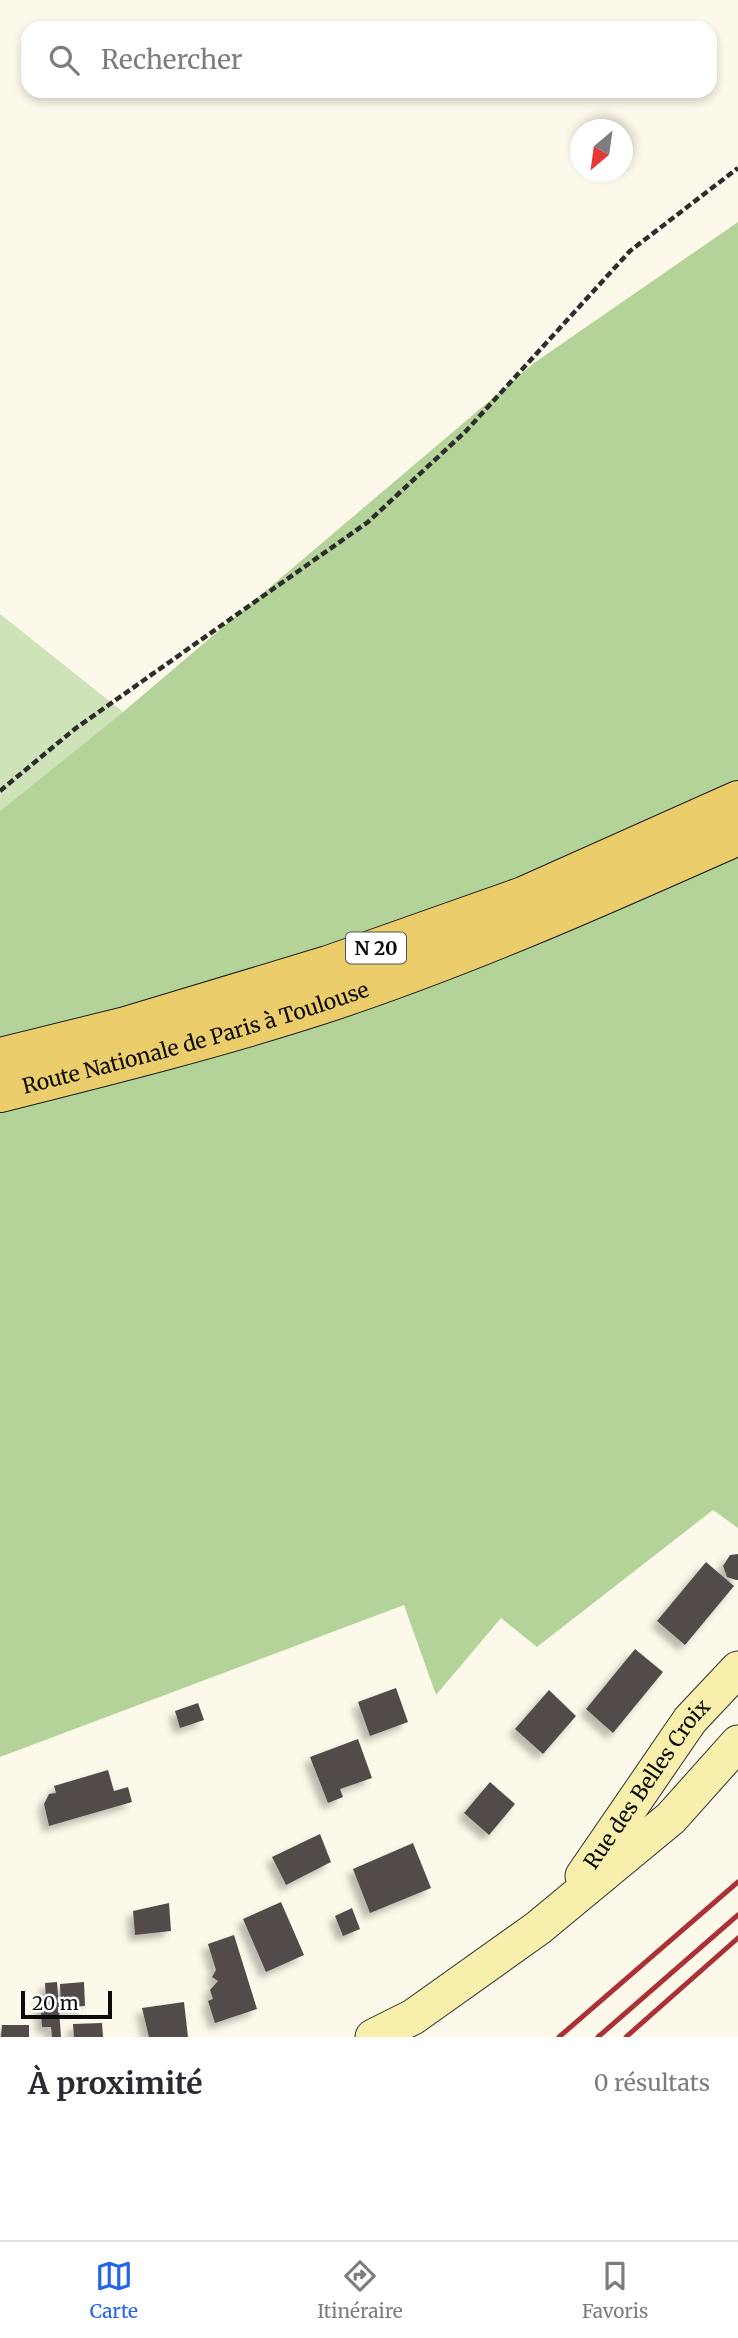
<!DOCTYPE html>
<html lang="fr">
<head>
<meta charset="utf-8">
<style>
  :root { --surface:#fff; --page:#f2f2f3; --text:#2b2b33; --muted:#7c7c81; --line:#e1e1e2; --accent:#2563eb }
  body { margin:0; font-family:Merriweather,serif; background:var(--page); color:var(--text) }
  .compass { position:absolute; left:570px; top:119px; width:63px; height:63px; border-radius:50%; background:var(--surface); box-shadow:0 4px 10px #0003; rotate:209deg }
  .scale { position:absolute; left:21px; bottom:18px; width:91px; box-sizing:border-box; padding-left:7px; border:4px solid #0b0b0b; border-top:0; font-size:19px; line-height:24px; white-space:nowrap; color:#0b0b0b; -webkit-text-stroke:5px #fff; paint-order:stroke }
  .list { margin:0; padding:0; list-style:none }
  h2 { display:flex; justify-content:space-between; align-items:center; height:91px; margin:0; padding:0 28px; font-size:30px }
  h2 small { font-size:23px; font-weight:400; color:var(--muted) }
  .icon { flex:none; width:38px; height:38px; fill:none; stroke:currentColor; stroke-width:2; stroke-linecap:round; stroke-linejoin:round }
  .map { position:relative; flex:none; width:738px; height:2037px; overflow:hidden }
  .search { position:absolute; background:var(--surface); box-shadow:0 4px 10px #0003; left:21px; right:21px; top:21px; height:77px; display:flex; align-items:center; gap:18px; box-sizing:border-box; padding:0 24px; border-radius:21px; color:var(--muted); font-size:26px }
  .sheet { height:203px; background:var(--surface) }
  nav { display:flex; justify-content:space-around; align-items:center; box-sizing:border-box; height:98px; border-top:2px solid var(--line); background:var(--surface); font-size:19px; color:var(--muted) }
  nav a { display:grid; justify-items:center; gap:4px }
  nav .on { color:var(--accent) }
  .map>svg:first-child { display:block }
  .green { fill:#cee3b8 }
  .forest { fill:#b3d399 }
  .building { fill:#524c48; filter:url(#shadow) }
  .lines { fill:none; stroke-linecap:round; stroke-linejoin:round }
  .secondary-casing { stroke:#2d2d2d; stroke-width:37 }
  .primary-casing { stroke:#1c1c1c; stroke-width:40 }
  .path { stroke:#2d2d2d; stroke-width:4.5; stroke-dasharray:7 3.5; stroke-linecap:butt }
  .secondary { stroke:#f7efab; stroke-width:35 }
  .primary { stroke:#ebcd6c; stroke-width:38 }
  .rail { stroke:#ac3136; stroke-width:5 }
  .labels { text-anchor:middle; stroke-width:7; stroke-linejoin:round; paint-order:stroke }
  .shield { fill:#fff; stroke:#545454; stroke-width:2 }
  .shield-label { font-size:19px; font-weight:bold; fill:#0b0b0b }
  .street-label { font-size:21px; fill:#0b0b0b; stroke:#fff }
</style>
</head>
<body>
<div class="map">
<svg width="738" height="2037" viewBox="0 0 738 2037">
  <defs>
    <filter id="shadow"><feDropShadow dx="-6" dy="6" stdDeviation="3.5" flood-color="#0004"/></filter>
  </defs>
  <rect width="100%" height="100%" fill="#fdf9ea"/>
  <path class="green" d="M 0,614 L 123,712 L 0,811 Z"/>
  <path class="forest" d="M 738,222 L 738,1528 L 713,1510 L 537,1647 L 501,1618 L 436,1695 L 404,1605 L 0,1757 L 0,811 L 123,712 L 534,363 Z"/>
  <g class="building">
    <path d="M 738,1554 L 738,1580 L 736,1580 L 727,1577 L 723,1566 L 730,1555 Z"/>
    <path d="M 706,1562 L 734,1586 L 685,1645 L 657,1621 Z"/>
    <path d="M 635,1649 L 663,1672 L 613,1733 L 586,1709 Z"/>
    <path d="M 396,1688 L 408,1722 L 370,1736 L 358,1702 Z"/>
    <path d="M 549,1690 L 576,1716 L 543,1754 L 515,1729 Z"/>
    <path d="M 198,1703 L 204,1720 L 180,1728 L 175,1711 Z"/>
    <path d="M 358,1739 L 372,1778 L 340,1789 L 343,1797 L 328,1803 L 310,1757 Z"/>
    <path d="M 108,1770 L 114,1791 L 128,1787 L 132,1802 L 49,1826 L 44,1804 L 49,1794 L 56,1793 L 54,1786 Z"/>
    <path d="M 490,1782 L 515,1804 L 489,1835 L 464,1813 Z"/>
    <path d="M 320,1834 L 331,1862 L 286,1885 L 272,1857 Z"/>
    <path d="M 413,1843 L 431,1888 L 370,1913 L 353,1869 Z"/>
    <path d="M 281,1902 L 304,1955 L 266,1972 L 243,1919 Z"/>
    <path d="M 169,1903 L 171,1931 L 135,1935 L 133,1911 Z"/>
    <path d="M 352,1908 L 360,1929 L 343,1936 L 335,1916 Z"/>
    <path d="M 234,1935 L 257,2009 L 215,2023 L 208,2001 L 213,1999 L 210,1990 L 218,1981 L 212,1977 L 216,1970 L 208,1944 Z"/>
    <path d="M 57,1982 L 61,2037 L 52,2037 L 51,2027 L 42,2027 L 40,2000 L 46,1999 L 45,1983 Z"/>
    <path d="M 84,1982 L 85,2006 L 61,2008 L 60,1984 Z"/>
    <path d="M 184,2002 L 188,2037 L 149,2037 L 142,2008 Z"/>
    <path d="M 102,2023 L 103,2037 L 74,2037 L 73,2024 Z"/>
    <path d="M 2,2025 L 29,2025 L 29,2037 L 1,2037 Z"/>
  </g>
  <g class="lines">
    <defs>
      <g id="secondary">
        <path id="s1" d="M 583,1876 L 690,1720 L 738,1669"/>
        <path d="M 373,2037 L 413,2017 L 538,1928 L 671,1818 L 738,1743"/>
      </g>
      <g id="primary">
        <path d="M 0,1057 L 126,1026 L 328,965 L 523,896 L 738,800"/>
        <path id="s2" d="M 0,1093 C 108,1066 216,1039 321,1005 C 464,958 601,897 738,836"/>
      </g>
    </defs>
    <use href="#secondary" class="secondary-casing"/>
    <use href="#primary" class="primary-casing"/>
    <path class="path" d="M 0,791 L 76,728 L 368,522 L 466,431 L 630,251 L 738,168"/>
    <use href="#secondary" class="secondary"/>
    <use href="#primary" class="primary"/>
    <g class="rail">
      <path d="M 559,2037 L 738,1882"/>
      <path d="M 598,2037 L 738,1915"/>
      <path d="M 626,2037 L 738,1938"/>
    </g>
  </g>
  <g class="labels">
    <rect class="shield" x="346" y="932.5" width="60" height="31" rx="5"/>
    <g class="shield-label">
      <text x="376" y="955">N 20</text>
    </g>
    <g class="street-label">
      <text dy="7" stroke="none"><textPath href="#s2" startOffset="203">Route Nationale de Paris à Toulouse</textPath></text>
      <text dy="7" stroke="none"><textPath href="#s1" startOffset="112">Rue des Belles Croix</textPath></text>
    </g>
  </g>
</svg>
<svg class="compass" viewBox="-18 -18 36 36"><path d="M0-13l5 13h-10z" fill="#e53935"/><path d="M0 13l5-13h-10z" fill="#7c7c81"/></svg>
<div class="scale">20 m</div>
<div class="search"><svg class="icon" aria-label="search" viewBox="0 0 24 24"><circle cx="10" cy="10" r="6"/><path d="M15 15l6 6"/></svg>Rechercher</div>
</div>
<section class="sheet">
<h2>À proximité<small>0 résultats</small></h2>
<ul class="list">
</ul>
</section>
<nav>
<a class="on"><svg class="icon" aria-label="map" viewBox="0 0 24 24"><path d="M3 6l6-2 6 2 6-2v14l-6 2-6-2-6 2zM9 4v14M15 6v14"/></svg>Carte</a>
<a><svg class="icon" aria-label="directions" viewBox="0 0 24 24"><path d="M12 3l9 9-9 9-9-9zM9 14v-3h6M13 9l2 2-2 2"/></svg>Itinéraire</a>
<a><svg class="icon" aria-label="saved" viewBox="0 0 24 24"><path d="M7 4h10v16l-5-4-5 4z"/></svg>Favoris</a>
</nav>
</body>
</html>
